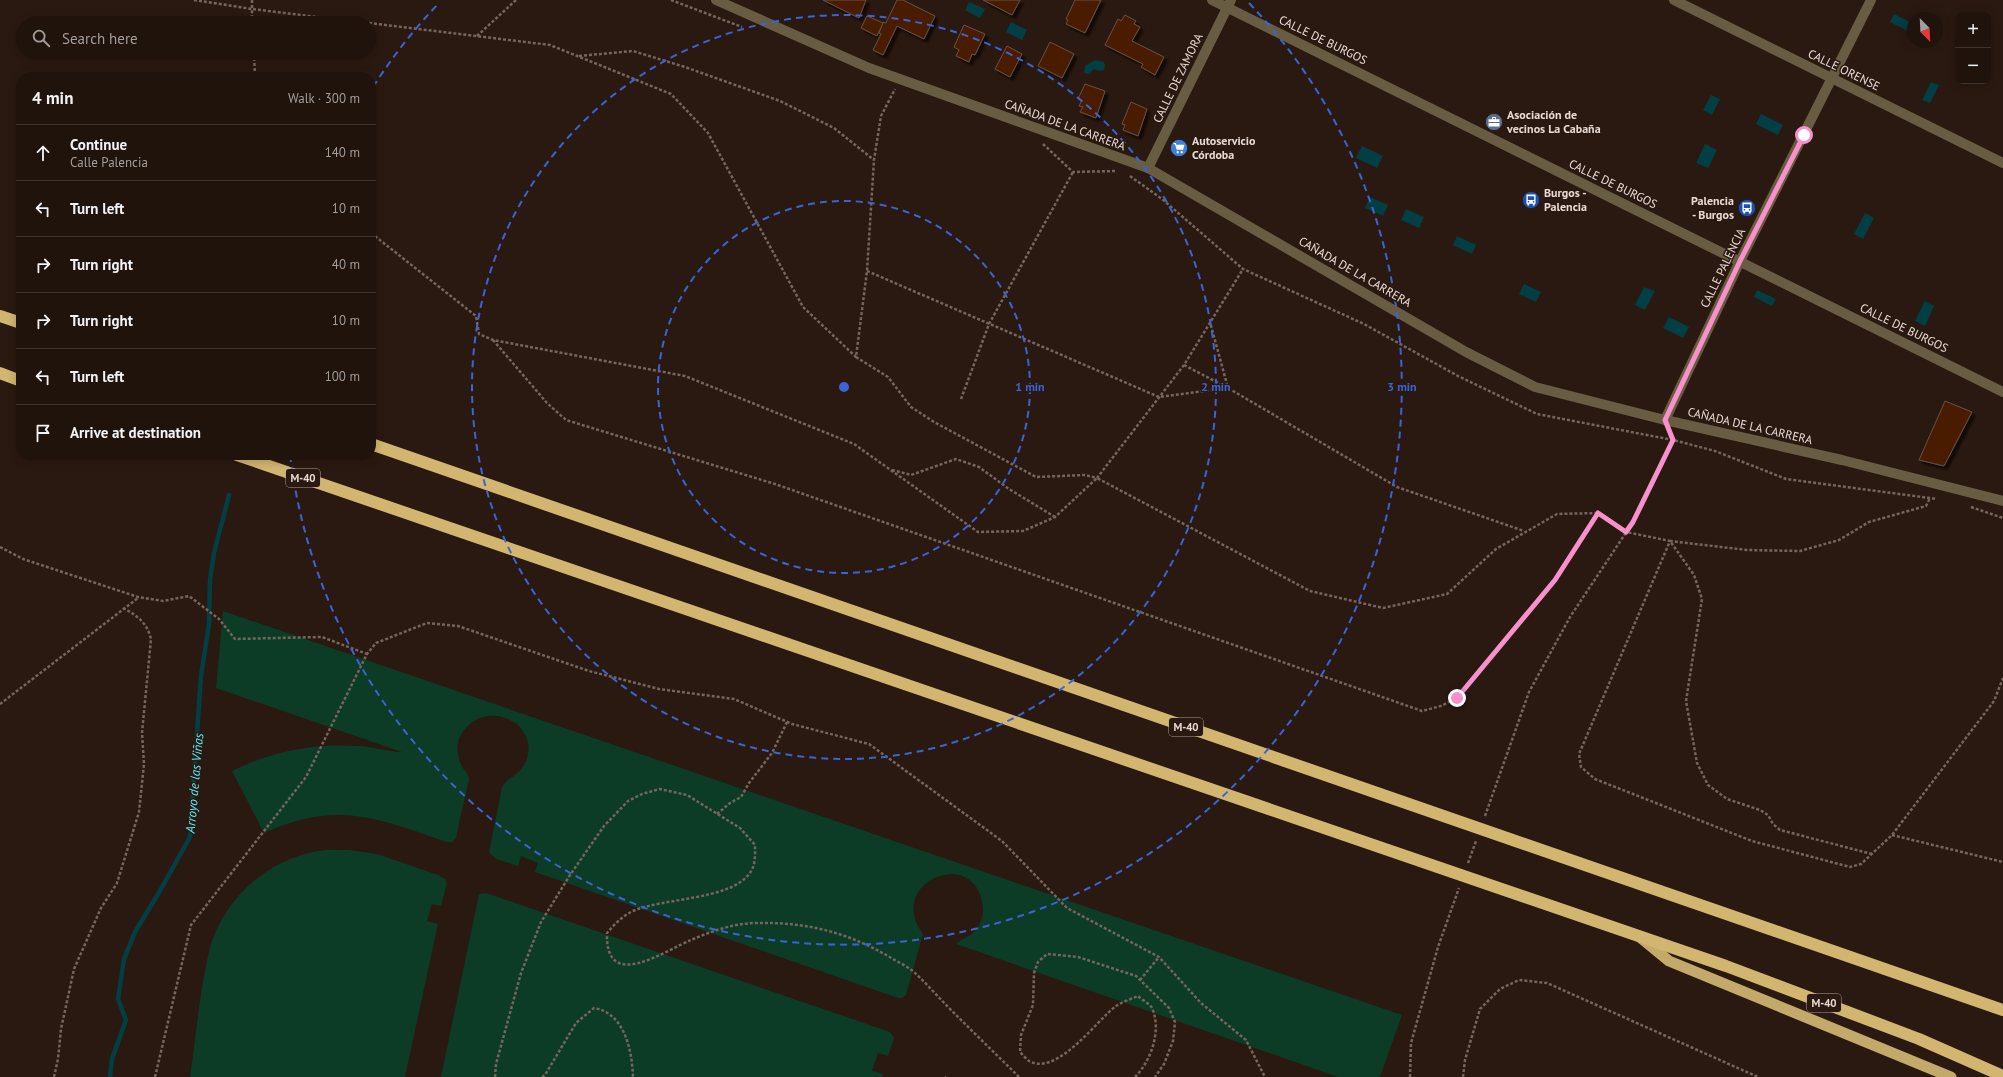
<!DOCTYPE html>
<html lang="en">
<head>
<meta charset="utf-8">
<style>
  :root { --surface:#20130c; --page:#2d201a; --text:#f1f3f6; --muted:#a29e9d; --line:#3d322d }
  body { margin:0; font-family:"PT Sans",sans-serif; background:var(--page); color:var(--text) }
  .controls { position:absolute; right:12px; top:12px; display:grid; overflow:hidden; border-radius:8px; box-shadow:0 2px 10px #0003 }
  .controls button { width:36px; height:36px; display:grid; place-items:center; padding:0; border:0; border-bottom:1px solid var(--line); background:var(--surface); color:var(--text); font:20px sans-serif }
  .compass { position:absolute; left:1907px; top:12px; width:36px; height:36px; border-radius:50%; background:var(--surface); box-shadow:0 2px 10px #0003; rotate:156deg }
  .stop { position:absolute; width:12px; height:12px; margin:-9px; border:3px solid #f890cb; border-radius:50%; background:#fff }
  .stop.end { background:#f890cb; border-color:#fff; box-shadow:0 1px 4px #0008 }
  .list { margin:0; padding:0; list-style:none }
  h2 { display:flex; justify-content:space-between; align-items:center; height:52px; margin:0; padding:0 16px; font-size:17px }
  h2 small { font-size:13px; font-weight:400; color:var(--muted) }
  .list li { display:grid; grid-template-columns:26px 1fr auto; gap:12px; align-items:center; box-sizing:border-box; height:56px; padding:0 16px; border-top:1px solid var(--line) }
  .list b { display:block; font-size:15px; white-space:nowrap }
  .list p { margin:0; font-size:13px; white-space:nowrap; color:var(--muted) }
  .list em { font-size:13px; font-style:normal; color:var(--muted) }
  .icon { flex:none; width:22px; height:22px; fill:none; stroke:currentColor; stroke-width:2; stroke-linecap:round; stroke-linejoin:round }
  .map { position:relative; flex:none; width:2003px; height:1077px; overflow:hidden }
  .search { position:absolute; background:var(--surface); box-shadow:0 2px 10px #0003; left:16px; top:16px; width:360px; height:44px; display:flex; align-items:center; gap:10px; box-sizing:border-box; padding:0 14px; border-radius:22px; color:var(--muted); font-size:15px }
  .panel { position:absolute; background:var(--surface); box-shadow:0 2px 10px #0003; left:16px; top:72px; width:360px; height:388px; border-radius:16px }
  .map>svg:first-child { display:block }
  .green { fill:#0c3b26 }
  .water { fill:#013f44 }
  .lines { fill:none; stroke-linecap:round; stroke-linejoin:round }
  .stream { stroke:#013f44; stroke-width:4.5 }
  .building { fill:#4a1e04; stroke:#655147; filter:url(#shadow) }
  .path { stroke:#74655d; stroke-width:2.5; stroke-dasharray:3 2; stroke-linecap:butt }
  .minor { stroke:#685d42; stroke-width:10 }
  .trunk { stroke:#c3aa6a; stroke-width:11 }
  .motorway { stroke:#d2b670; stroke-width:12 }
  .route { stroke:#f890cb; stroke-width:5 }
  .ring { fill:none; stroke:#3b63d7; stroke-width:2; stroke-dasharray:7 5 }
  .labels { text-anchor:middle; stroke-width:3; stroke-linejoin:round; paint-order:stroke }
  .shield { fill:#2a1910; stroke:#aea099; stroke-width:1 }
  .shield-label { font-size:11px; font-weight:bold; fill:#e7dad4 }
  .street-label { font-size:12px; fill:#e7dad4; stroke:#2a1910 }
  .poi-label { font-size:12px; font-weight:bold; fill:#e7dad4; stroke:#2a1910; text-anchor:start }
  .water-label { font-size:13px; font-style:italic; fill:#5bedfc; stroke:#2a1910 }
  .centre { fill:#3b63d7; stroke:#2a1910; stroke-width:2 }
  .ring-label { font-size:12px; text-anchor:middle; font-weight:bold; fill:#3b63d7; stroke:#2a1910; stroke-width:3; stroke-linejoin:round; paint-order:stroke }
</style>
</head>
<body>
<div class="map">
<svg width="2003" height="1077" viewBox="0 0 2003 1077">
  <defs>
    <filter id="shadow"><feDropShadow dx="3.5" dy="3.5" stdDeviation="1" flood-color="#0009"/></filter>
  </defs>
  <rect width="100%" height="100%" fill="#2a1910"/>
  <g class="green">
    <path d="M 223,611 L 1402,1015 L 1380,1077 L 1338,1077 L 956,944 C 963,937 973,937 979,925 C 984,916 984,908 981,898 C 969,849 886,883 923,934 L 906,995 L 902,998 L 898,998 L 535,872 L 538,863 L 521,856 L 518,866 L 496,859 L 489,852 L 502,787 C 507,777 520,776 526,761 C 542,721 479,694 459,739 C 456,748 458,760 463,768 C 465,771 469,775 469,779 C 469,783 466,789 466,794 C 462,808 459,823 456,838 L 452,842 L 447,842 C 376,818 337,800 264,833 L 232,771 C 270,752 313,743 357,746 C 372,746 387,752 402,752 L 216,688 Z"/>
    <path d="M 349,850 L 377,854 L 438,875 L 445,879 L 447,883 L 441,906 L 432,904 L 427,921 L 438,924 L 405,1077 L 190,1077 C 196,1037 199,996 208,956 C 219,903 265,860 318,851 C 328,849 339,850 349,850 Z"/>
    <path d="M 486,893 L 890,1032 L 894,1038 L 888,1056 L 878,1053 L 872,1071 L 883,1074 L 882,1077 L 441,1077 L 479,894 Z"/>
  </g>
  <g class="water">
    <path d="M 969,2 L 985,9 L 980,18 L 965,10 Z"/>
    <path d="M 1894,14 L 1912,23 L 1908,31 L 1890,22 Z"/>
    <path d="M 1011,22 L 1027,30 L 1022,40 L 1006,32 Z"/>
    <path d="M 1095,60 L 1104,62 L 1105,66 L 1104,70 L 1100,71 L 1094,69 L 1089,74 L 1084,73 L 1085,66 Z"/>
    <path d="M 1931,82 L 1939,85 L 1930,103 L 1922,100 Z"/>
    <path d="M 1711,95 L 1720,99 L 1712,115 L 1703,110 Z"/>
    <path d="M 1761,114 L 1783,125 L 1778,135 L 1756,124 Z"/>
    <path d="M 1705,144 L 1717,150 L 1708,168 L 1696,163 Z"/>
    <path d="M 1362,146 L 1383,156 L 1377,168 L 1356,158 Z"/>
    <path d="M 1370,197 L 1388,205 L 1383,216 L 1365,208 Z"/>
    <path d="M 1406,209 L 1424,217 L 1419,228 L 1401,220 Z"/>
    <path d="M 1865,213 L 1874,218 L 1863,239 L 1854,234 Z"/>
    <path d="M 1457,236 L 1476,245 L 1472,254 L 1453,245 Z"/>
    <path d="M 1524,284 L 1541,292 L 1536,302 L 1519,294 Z"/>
    <path d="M 1644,287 L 1655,291 L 1645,310 L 1635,305 Z"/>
    <path d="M 1757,290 L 1776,299 L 1772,306 L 1754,297 Z"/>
    <path d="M 1925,301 L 1934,306 L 1925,326 L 1915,321 Z"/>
    <path d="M 1669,317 L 1689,327 L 1683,338 L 1663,328 Z"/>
  </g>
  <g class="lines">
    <path class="stream" d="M 110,1077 L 112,1059 L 126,1020 L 118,999 L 124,959 L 135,932 L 161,889 L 190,837 L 201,676 L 209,624 L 210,580 L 214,553 L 229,495"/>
  </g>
  <g class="building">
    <path d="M 823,0 L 866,0 L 859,18 Z"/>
    <path d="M 897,0 L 903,0 L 935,16 L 924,39 L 897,26 L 883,55 L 873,50 L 881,34 L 879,33 L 883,22 L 886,23 Z"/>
    <path d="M 983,0 L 1020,0 L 1012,15 Z"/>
    <path d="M 1075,0 L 1101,0 L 1085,33 L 1066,24 L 1068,20 L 1066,19 Z"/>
    <path d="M 1125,15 L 1136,21 L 1134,24 L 1140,27 L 1132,41 L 1164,57 L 1155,75 L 1141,67 L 1143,64 L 1105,45 L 1118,19 L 1121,21 Z"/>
    <path d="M 867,16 L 883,23 L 877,36 L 861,28 Z"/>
    <path d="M 964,25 L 985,34 L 975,55 L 972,54 L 969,62 L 956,56 L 959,50 L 954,47 Z"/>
    <path d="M 1050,42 L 1074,54 L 1062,78 L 1038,66 Z"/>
    <path d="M 1007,46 L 1022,54 L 1010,77 L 995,69 Z"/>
    <path d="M 1085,84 L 1105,91 L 1096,118 L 1080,112 L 1083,107 L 1079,106 L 1082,100 L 1078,99 Z"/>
    <path d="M 1131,102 L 1147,109 L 1138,136 L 1123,130 L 1125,125 L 1122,124 Z"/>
    <path d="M 1945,401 L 1972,412 L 1944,466 L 1919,460 Z"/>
  </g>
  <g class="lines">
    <g class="path">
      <path d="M 194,0 L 252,9 L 252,23"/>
      <path d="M 252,0 L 252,9 L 366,23"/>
      <path d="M 671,0 L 742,27"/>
      <path d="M 369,23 L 550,45 L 671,94 L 708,133 L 803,307 L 856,357 L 867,271 L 874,160 L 881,116 L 895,89"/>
      <path d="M 477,36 L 516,0"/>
      <path d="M 254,53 L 255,77"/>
      <path d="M 579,56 L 633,51 L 685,67 L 780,101 L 834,128 L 874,160"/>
      <path d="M 1043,144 L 1073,172 L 1117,171"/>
      <path d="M 1130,176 L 1162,199 L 1243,269 L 1364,324 L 1458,376 L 1537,414 L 1673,440 L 1715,451 L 1786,479 L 1937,499"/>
      <path d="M 371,233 L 476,316 L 479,334 L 493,340 L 685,376 L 854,444 L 978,532 L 1023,531 L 1055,517 L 1097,478 L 1310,591 L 1383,608 L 1447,594 L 1496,549 L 1557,514 L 1598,513 L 1626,532 L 1670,541 L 1579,754 L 1581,767 L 1595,779 L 1752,841 L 1850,867 L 1861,864 L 1892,835 L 1994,701 L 2003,678"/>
      <path d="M 867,271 L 1159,397 L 1228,388 L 1210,322"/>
      <path d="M 493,340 L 547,403 L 566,420 L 775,484 L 1422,711 L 1441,706 L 1457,698 L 1555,580 L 1598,513"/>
      <path d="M 856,357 L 888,377 L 911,407 L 934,422 L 1036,477 L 1085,475 L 1097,478 L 1184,365 L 1243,269"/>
      <path d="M 1184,365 L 1228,388 L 1397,487 L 1524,531"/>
      <path d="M 961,399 L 989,324 L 1073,172"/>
      <path d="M 892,470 L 911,475 L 956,459 L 979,467 L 1009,489 L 1055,517"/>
      <path d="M 1971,507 L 2003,518"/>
      <path d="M 0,547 L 23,559 L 138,597 L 163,601 L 189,596 L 219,619 L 235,639 L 322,637 L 367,654"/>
      <path d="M 0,704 L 138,598"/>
      <path d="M 717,814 L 730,803 L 741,797 L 749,783 L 772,753 L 787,722"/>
      <path d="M 1485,816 L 1529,692 L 1570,617 L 1633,522 L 1673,440 L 1671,434"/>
      <path d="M 1892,835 L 2003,862"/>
      <path d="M 1872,854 L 1780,830 L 1773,824 L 1768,815 L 1760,810 L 1727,799 L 1708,785 L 1697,763 L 1686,701 L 1702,599 L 1694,575 L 1670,541 L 1747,550 L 1800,551 L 1839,540 L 1869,522 L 1926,506 L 1930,498"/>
      <path d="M 1468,863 L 1476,841"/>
      <path d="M 1140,980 L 1159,957"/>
      <path d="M 54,1077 L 58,1059 L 61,1029 L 74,969 L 101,908 L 117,883 L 139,812 L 144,764 L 142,733 L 151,639 C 147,623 138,616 123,608"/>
      <path d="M 155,1077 L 191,925 L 306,777 L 367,654 L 376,643 L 427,623 L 458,626 L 589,671 L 659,689 L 734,699 L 792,724 L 869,744 L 1002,841 L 1067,908 L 1159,957 L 1201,1003 L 1246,1040 L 1265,1077"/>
      <path d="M 495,1077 L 496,1064 L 521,973 L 541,922 L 570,875 L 604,826 L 628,801 L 642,794 L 660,789 L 687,795 L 740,828 L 755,845 C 755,855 756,866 749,874 C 730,900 662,898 633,911 C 622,916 614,925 607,933 C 605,993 664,951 691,940 C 712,931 734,923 758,923 C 808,922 850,933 893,959 C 900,963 908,967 914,972 C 927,984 939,998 952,1011 C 974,1033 997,1055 1019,1077"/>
      <path d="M 542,1077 L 545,1075 L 576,1023 L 594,1008 C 625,1013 632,1051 633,1077"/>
      <path d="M 945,1077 L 946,1077"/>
      <path d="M 1135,1077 C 1151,1061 1162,1030 1152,1008 C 1150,1004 1142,1000 1138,996 C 1131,999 1122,1002 1116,1006 C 1097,1020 1057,1077 1029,1061 C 1026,1059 1023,1055 1020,1052 L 1021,1035 L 1033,1005 L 1034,973 L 1038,962 L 1047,954 L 1078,957 L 1136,976 L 1169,1008 L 1175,1022 L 1173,1041 L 1164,1064 L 1155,1077"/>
      <path d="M 1410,1077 L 1411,1043 L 1438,947 L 1459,888"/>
      <path d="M 1463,1077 L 1465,1060 L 1480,1009 L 1500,989 L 1519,980 L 1547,983 L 1758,1077"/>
    </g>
    <g class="minor">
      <path d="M 716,0 L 869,68 L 1148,168 L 1466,352 L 1535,387 L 1665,420 L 1842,460 L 2003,501"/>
      <path d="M 1212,0 L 2003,392"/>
      <path d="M 1674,0 L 2003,163"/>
      <path d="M 1148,168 L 1231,0"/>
      <path d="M 1665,420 L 1740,261 L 1871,0"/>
    </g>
    <path class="trunk" d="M 1641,938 L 1669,961 L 1951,1077"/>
    <g class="motorway">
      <path d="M 0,316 L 21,323"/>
      <path d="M 0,373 L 21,381"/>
      <path d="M 371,444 L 2003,1010"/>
      <path d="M 237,455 L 1726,966 L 1919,1039 L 2003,1076"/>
    </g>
  </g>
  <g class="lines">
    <path class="route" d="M 1457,698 L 1555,580 L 1598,513 L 1626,532 L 1633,522 L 1673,440 L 1665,420 L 1740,261 L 1804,135"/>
  </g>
  <g class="ring">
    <circle cx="844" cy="387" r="186"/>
    <circle cx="844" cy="387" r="372"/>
    <path d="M373 87A558 558 0 0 1 439 3M1249 3A558 558 0 1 1 290 455"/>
  </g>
  <defs>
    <symbol id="office-disc" viewBox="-11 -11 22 22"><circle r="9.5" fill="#5c6f8a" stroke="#2a1910"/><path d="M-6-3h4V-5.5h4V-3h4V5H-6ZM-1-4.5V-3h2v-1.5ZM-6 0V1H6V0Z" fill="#fff"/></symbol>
    <symbol id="supermarket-disc" viewBox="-11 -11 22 22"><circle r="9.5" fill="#3f7fe0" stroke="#2a1910"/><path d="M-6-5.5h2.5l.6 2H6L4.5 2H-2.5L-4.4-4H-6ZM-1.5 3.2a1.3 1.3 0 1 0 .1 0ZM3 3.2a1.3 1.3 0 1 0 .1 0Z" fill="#fff"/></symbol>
    <symbol id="bus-disc" viewBox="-11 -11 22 22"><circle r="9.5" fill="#1a4fb4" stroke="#2a1910"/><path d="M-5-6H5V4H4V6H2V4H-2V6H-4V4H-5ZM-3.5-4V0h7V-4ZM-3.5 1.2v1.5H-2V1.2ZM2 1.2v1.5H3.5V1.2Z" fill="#fff"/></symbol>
  </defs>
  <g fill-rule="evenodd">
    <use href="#office-disc" x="1484" y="112" width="20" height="20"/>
    <use href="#supermarket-disc" x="1169" y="138" width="20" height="20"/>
    <use href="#bus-disc" x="1521" y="190" width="20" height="20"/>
    <use href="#bus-disc" x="1737" y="198" width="20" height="20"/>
  </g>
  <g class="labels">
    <g class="shield">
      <rect x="286" y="469" width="34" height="18" rx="3"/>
      <rect x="1169" y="718" width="34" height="18" rx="3"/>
      <rect x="1807" y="994" width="34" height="18" rx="3"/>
    </g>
    <g class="shield-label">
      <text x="303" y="482">M-40</text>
      <text x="1186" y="731">M-40</text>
      <text x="1824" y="1007">M-40</text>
    </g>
    <g class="street-label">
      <text transform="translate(1323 40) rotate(26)" y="4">CALLE DE BURGOS</text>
      <text transform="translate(1844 70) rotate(26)" y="4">CALLE ORENSE</text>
      <text transform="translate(1178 78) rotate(-64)" y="4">CALLE DE ZAMORA</text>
      <text transform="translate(1065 125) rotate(20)" y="4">CAÑADA DE LA CARRERA</text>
      <text transform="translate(1613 184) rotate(26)" y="4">CALLE DE BURGOS</text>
      <text transform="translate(1723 268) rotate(-64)" y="4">CALLE PALENCIA</text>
      <text transform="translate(1355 272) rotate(30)" y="4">CAÑADA DE LA CARRERA</text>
      <text transform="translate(1904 328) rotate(26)" y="4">CALLE DE BURGOS</text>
      <text transform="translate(1750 426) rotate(13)" y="4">CAÑADA DE LA CARRERA</text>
    </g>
    <g class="poi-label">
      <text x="1507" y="119">Asociación de<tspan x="1507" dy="14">vecinos La Cabaña</tspan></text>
      <text x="1192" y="145">Autoservicio<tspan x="1192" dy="14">Córdoba</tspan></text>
      <text x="1544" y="197">Burgos -<tspan x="1544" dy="14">Palencia</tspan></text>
      <text x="1734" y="205" text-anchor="end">Palencia<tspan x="1734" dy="14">- Burgos</tspan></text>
    </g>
    <g class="water-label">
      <text transform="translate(194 783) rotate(-85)" y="5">Arroyo de las Viñas</text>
    </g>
  </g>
  <circle cx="844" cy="387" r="6" class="centre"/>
  <g class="ring-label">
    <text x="1030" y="391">1 min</text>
    <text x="1216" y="391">2 min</text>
    <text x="1402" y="391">3 min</text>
  </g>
</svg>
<div class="controls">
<button>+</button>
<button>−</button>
</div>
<svg class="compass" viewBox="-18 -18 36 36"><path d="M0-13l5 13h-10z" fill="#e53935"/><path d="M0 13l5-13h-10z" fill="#a29e9d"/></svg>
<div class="stop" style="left:1804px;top:135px"></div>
<div class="stop end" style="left:1457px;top:698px"></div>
<div class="search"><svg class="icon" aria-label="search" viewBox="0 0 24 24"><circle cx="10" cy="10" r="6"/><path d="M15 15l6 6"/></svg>Search here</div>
<section class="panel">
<h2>4 min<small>Walk · 300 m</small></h2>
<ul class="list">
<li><svg class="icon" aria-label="ahead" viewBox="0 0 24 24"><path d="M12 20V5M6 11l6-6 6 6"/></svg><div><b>Continue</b><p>Calle Palencia</p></div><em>140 m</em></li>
<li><svg class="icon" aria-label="left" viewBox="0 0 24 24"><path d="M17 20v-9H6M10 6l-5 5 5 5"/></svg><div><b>Turn left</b></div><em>10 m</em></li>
<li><svg class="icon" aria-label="right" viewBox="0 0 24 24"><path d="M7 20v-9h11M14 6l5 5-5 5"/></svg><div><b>Turn right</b></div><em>40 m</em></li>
<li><svg class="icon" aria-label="right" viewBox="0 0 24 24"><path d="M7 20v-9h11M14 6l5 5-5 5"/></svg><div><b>Turn right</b></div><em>10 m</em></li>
<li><svg class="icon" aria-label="left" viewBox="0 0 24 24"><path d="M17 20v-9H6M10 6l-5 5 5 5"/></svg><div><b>Turn left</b></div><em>100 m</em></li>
<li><svg class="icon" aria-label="arrive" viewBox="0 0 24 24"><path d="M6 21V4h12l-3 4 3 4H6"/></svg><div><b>Arrive at destination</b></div></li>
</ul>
</section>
</div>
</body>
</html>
